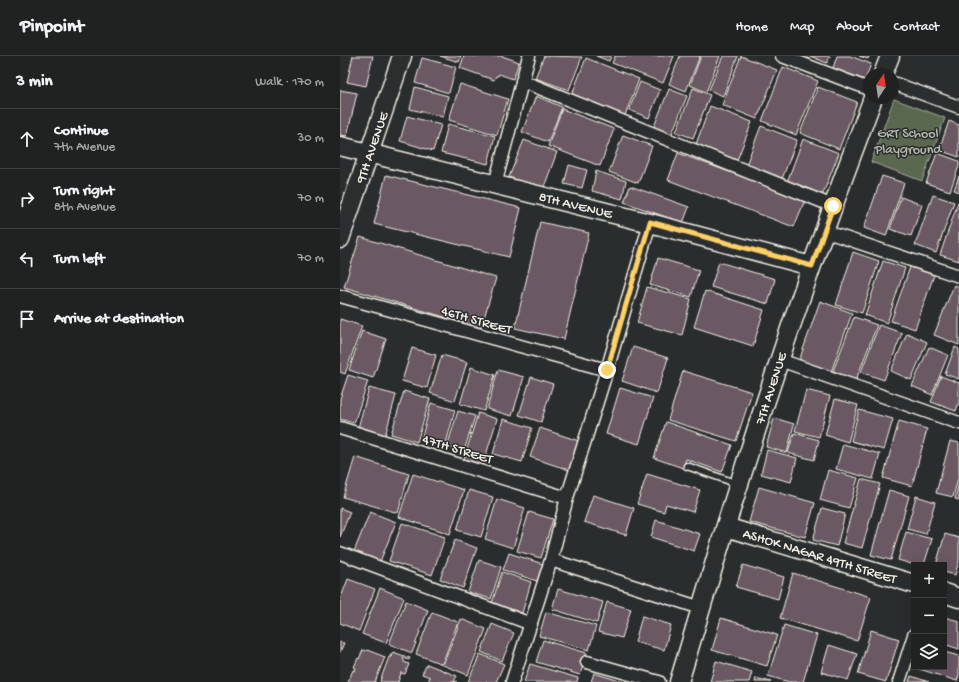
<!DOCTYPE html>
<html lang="en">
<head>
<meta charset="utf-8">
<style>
  :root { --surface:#202222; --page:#2d2f2f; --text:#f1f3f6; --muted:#a2a4a5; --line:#3d3f40 }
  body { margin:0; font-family:"Gochi Hand",sans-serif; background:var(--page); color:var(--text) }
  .controls { position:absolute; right:12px; bottom:12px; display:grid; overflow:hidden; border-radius:0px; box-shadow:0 4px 16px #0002 }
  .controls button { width:36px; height:36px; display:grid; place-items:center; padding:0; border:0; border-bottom:1px solid var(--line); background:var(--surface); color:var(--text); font:20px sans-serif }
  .compass { position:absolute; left:523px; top:12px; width:36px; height:36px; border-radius:50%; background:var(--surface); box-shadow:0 4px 16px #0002; rotate:13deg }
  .stop { position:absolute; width:12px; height:12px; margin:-9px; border:3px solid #ffd166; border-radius:50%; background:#fff }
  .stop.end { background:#ffd166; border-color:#fff; box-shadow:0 1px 4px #0008 }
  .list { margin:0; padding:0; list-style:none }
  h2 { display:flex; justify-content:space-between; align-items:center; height:52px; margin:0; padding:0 16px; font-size:17px }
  h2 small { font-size:13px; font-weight:400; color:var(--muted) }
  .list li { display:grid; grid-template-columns:26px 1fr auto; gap:12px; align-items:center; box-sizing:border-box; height:60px; padding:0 16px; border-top:1px solid var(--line) }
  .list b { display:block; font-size:15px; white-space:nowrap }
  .list p { margin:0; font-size:13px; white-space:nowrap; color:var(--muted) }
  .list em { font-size:13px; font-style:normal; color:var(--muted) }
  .icon { flex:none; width:22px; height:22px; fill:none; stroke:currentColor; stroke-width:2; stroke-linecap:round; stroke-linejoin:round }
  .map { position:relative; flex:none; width:619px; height:626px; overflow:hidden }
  header { display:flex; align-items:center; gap:24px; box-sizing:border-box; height:56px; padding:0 20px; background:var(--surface); border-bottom:1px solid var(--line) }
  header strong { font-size:19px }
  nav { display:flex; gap:22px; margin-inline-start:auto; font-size:14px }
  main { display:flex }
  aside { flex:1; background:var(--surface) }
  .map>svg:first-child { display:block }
  .green { fill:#5a6850; stroke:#a7ac9c }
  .building { fill:#6a5963; stroke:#f4f1e8 }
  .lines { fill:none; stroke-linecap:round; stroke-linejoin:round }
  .lane-casing { stroke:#f4f1e8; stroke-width:9 }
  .street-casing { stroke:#f4f1e8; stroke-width:15 }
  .secondary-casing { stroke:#f4f1e8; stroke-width:21 }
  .lane { stroke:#2a2d2e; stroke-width:6 }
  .street { stroke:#2a2d2e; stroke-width:12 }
  .secondary { stroke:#2a2d2e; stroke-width:18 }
  .route { stroke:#ffd166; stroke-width:5 }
  .labels { text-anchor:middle; stroke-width:3; stroke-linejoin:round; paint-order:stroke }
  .park-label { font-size:14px; fill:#b6baab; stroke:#2a2d2e }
  .street-label { font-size:14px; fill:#f4f1e8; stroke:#2a2d2e }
</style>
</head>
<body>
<header>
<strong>Pinpoint</strong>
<nav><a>Home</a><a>Map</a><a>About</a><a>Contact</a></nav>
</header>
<main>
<aside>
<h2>3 min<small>Walk · 170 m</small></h2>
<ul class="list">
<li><svg class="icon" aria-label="ahead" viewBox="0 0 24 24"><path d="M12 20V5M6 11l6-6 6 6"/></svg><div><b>Continue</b><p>7th Avenue</p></div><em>30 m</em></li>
<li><svg class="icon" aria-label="right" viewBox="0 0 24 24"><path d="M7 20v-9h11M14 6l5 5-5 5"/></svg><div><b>Turn right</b><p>8th Avenue</p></div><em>70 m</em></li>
<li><svg class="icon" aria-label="left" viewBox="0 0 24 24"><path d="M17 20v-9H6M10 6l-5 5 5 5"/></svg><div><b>Turn left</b></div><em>70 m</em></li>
<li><svg class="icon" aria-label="arrive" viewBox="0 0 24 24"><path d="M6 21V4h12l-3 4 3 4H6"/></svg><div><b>Arrive at destination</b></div></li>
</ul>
</aside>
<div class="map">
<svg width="619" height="626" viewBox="0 0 619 626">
  <rect width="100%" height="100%" fill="#2a2d2e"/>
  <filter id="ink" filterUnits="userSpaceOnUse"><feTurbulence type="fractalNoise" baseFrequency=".025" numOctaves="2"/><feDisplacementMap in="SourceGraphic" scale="8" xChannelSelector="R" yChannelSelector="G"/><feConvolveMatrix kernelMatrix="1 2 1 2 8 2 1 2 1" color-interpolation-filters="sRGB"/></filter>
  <g filter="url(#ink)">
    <path class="green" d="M 554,43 L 605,62 L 582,125 L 531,106 Z"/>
    <g class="building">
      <path d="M 13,0 L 33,0 L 26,30 L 7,26 Z"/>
      <path d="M 100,0 L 121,0 L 119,6 Z"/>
      <path d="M 124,0 L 162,0 L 179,6 L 173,23 L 159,18 L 158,20 L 156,20 L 154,24 L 120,12 Z"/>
      <path d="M 204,0 L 242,1 L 229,34 L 195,22 Z"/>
      <path d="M 256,0 L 271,0 L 269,5 Z"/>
      <path d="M 275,0 L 334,0 L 323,27 L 272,7 Z"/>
      <path d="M 340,0 L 360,0 L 346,35 L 329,28 Z"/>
      <path d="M 361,0 L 380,0 L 366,36 L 350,29 Z"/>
      <path d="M 383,0 L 398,0 L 383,40 L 369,34 Z"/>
      <path d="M 401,0 L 437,14 L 417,63 L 382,49 Z"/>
      <path d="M 470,0 L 490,0 L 487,7 Z"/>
      <path d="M 497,0 L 510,0 L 531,8 L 525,24 L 493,12 Z"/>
      <path d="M 519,0 L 529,0 L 528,3 Z"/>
      <path d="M 82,2 L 116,11 L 109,37 L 75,27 Z"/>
      <path d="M 246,2 L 299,23 L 284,62 L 231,41 Z"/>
      <path d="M 443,11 L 478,25 L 456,79 L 422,65 Z"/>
      <path d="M 300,26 L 320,34 L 309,62 L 289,54 Z"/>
      <path d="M 120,28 L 168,43 L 157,79 L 109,64 Z"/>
      <path d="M 75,31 L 108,40 L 103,61 L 70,53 Z"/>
      <path d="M 478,31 L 517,46 L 499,93 L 460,77 Z"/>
      <path d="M 353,32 L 370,39 L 353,82 L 336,76 Z"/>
      <path d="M 329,33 L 347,40 L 331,80 L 313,73 Z"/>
      <path d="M 0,34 L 17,37 L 7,80 L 0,79 Z"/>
      <path d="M 196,40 L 222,51 L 208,86 L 182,76 Z"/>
      <path d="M 370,50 L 412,66 L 397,104 L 356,88 Z"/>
      <path d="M 222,53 L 274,73 L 260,110 L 208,90 Z"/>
      <path d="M 67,60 L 101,69 L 93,95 L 60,85 Z"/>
      <path d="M 609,65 L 619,69 L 619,101 L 599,94 Z"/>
      <path d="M 108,68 L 155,80 L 148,108 L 101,97 Z"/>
      <path d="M 421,70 L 457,84 L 442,123 L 406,109 Z"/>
      <path d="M 283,79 L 312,90 L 298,127 L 269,116 Z"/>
      <path d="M 463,83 L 499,97 L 482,140 L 447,126 Z"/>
      <path d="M 184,84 L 217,96 L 203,134 L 169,121 Z"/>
      <path d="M 338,97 L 465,144 L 454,171 L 328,124 Z"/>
      <path d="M 597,97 L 619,105 L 619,110 L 610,135 L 586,127 Z"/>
      <path d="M 229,109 L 247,114 L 242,132 L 224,128 Z"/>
      <path d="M 256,115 L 286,125 L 282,143 L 252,135 Z"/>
      <path d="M 46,119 L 181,152 L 169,201 L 34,168 Z"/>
      <path d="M 542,120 L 564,127 L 546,180 L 524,172 Z"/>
      <path d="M 619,120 L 619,136 L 614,134 Z"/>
      <path d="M 290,130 L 349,151 L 343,167 L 284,146 Z"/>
      <path d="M 593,139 L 614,146 L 596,197 L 575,189 Z"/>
      <path d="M 561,141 L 582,149 L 571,180 L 550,173 Z"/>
      <path d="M 618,146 L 619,146 L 619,205 L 600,199 Z"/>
      <path d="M 200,166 L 249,177 L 224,283 L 175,272 Z"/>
      <path d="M 20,181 L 156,222 L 141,272 L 4,231 Z"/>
      <path d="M 513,196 L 539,205 L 522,257 L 496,249 Z"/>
      <path d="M 318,202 L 359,214 L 351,241 L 310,229 Z"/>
      <path d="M 543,205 L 565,212 L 547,267 L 525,259 Z"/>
      <path d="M 379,206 L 435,223 L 428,248 L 371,231 Z"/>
      <path d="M 570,211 L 594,219 L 575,273 L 551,265 Z"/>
      <path d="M 614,229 L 619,231 L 619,289 L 594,279 Z"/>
      <path d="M 307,231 L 351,243 L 342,279 L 297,267 Z"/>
      <path d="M 365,235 L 424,254 L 413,290 L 354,271 Z"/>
      <path d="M 480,245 L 512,257 L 491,316 L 459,305 Z"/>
      <path d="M 514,261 L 537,269 L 516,324 L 493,315 Z"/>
      <path d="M 0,263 L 22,270 L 5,318 L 0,316 Z"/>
      <path d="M 539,269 L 562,277 L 544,324 L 521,316 Z"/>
      <path d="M 22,275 L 46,283 L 33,322 L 9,314 Z"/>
      <path d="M 567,277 L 587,286 L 571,324 L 551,315 Z"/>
      <path d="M 293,291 L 328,302 L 317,337 L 282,325 Z"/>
      <path d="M 589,291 L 608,299 L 592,339 L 572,330 Z"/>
      <path d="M 615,291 L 619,293 L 619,323 L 605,318 Z"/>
      <path d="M 72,292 L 96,299 L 87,332 L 62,325 Z"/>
      <path d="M 102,299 L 127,306 L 115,345 L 90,337 Z"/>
      <path d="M 131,311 L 155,319 L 144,355 L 120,348 Z"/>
      <path d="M 158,314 L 184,321 L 172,360 L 147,353 Z"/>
      <path d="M 343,315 L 412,336 L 396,385 L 328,364 Z"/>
      <path d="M 8,319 L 28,325 L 14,367 L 0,363 L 0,343 Z"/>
      <path d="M 601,320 L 619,327 L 619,346 L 616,355 L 591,346 Z"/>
      <path d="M 191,321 L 213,328 L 201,366 L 179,359 Z"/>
      <path d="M 29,332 L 56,339 L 45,380 L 18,372 Z"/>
      <path d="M 280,332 L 313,342 L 299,388 L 266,378 Z"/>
      <path d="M 466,334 L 490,340 L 479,381 L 455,375 Z"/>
      <path d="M 64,335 L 90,343 L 77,386 L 51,378 Z"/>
      <path d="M 495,343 L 518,349 L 508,386 L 485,379 Z"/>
      <path d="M 91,347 L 115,354 L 105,391 L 81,384 Z"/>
      <path d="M 519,354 L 553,363 L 544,394 L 511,385 Z"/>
      <path d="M 118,355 L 135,360 L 124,395 L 107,391 Z"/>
      <path d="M 138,357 L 157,363 L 143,409 L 124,403 Z"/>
      <path d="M 434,362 L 454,368 L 447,397 L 426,391 Z"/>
      <path d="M 163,363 L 192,372 L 182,406 L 153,398 Z"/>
      <path d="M 559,365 L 587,373 L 572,430 L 543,422 Z"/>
      <path d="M 326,366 L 392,389 L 382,416 L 346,403 L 343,412 L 314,402 Z"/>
      <path d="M 200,372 L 239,385 L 229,414 L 190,401 Z"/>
      <path d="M 454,377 L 479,384 L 474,404 L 448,397 Z"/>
      <path d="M 610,385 L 619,387 L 619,419 L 613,441 L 596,437 Z"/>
      <path d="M 503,388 L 540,398 L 533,423 L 496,413 Z"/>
      <path d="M 427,394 L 457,402 L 451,426 L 421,418 Z"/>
      <path d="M 15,401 L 69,418 L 58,457 L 3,441 Z"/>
      <path d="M 488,414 L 518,422 L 509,452 L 480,444 Z"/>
      <path d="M 73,418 L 124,434 L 110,478 L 59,461 Z"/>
      <path d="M 307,418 L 360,434 L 353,456 L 326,448 L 324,456 L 297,448 Z"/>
      <path d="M 521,423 L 540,428 L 522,492 L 503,487 Z"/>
      <path d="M 619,426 L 619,444 L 615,443 Z"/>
      <path d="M 419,431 L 475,447 L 465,481 L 409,466 Z"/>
      <path d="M 129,434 L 153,441 L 141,481 L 117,474 Z"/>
      <path d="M 549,434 L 569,440 L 551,504 L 531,499 Z"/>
      <path d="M 253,439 L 294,452 L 286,479 L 244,466 Z"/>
      <path d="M 576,440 L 595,446 L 586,478 L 567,473 Z"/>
      <path d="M 157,443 L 185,452 L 173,492 L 145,483 Z"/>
      <path d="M 0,452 L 10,456 L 0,481 Z"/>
      <path d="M 482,452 L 505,458 L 497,490 L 473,484 Z"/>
      <path d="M 30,456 L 56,466 L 39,508 L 13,498 Z"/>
      <path d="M 189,456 L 213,463 L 201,502 L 177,495 Z"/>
      <path d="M 316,464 L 360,478 L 354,495 L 311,481 Z"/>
      <path d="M 62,467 L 105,481 L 92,519 L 49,505 Z"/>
      <path d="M 566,476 L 592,483 L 584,509 L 575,509 L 558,504 Z"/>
      <path d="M 605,478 L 619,482 L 619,505 L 615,519 L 604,516 L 604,509 L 596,509 Z"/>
      <path d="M 115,484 L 137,492 L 123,532 L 100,523 Z"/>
      <path d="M 169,497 L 203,508 L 197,525 L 163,514 Z"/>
      <path d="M 139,504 L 161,511 L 151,543 L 128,536 Z"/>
      <path d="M 403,509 L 444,521 L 438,543 L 396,531 Z"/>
      <path d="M 162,516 L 191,526 L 182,557 L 152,547 Z"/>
      <path d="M 453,517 L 531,541 L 517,585 L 440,562 Z"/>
      <path d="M 8,523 L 35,533 L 19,575 L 0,567 L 0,544 Z"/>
      <path d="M 40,532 L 64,542 L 46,587 L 22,578 Z"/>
      <path d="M 218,533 L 263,546 L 257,567 L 212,553 Z"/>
      <path d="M 66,545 L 88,554 L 72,597 L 49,588 Z"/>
      <path d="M 267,546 L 291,553 L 282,582 L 258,576 Z"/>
      <path d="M 92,556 L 118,566 L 102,608 L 76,598 Z"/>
      <path d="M 206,556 L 256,570 L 249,594 L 199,580 Z"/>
      <path d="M 302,560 L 331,569 L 324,594 L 295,586 Z"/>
      <path d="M 604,561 L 619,565 L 619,593 L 604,588 Z"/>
      <path d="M 381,562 L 437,579 L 427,610 L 372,594 Z"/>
      <path d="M 121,563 L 146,573 L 128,619 L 103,609 Z"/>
      <path d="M 152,568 L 174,577 L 162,605 L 141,596 Z"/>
      <path d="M 444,569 L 477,579 L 463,626 L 449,626 L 428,620 Z"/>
      <path d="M 531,574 L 559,583 L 546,626 L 518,618 Z"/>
      <path d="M 203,584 L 247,597 L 240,619 L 196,606 Z"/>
      <path d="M 0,586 L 4,587 L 0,596 Z"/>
      <path d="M 489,589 L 517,598 L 508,624 L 481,616 Z"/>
      <path d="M 23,594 L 26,595 L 27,594 L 45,601 L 35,626 L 8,626 L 13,614 L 15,615 L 16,612 L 14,611 L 18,602 L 19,603 Z"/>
      <path d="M 53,596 L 70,602 L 69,604 L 63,602 L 63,603 L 64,604 L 64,606 L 69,608 L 65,618 L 61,617 L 58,626 L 41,626 L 40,625 L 49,601 L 51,601 L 52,600 L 50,600 Z"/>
      <path d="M 604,596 L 619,600 L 619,619 L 617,625 L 576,612 L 576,611 L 604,611 Z"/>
      <path d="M 140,598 L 164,608 L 156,626 L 128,626 Z"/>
      <path d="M 376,605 L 412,616 L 409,626 L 370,626 Z"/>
      <path d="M 87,608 L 117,620 L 114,625 L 117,626 L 88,626 L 90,621 L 82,618 Z"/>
      <path d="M 190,608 L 238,622 L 237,626 L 184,626 Z"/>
      <path d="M 254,617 L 283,626 L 251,626 Z"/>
      <path d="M 571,620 L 589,626 L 569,626 Z"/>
      <path d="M 416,622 L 431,626 L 415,626 Z"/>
    </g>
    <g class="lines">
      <defs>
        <path id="lane" d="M 347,410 L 398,428"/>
        <g id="street">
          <path d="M 442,0 L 529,33"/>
          <path d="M 182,25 L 493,150"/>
          <path d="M 553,27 L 619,51"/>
          <path d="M 155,128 L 189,0"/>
          <path d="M 484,175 L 619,220"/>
          <path d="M 0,240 L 267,314"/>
          <path d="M 440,304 L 619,367"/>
          <path d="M 0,372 L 227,442"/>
          <path d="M 0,497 L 191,568"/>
          <path d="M 211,504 L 361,552"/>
          <path d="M 247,606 L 319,626"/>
          <path d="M 172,626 L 211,504 L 227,442 L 267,314 L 310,167"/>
          <path d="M 559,626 L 574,579"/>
        </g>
        <g id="secondary">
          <path d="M 543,18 L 550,0"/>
          <path d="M 0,90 L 310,167 L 471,210"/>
          <path d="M 0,183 L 62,0"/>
          <path d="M 386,471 L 574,528"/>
          <path d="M 604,537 L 619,542"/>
          <path d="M 339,626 C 359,560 378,493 399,428 C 440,298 485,169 533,42"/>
        </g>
      </defs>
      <use href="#lane" class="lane-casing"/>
      <use href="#street" class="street-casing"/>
      <use href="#secondary" class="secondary-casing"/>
      <use href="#lane" class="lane"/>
      <use href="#street" class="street"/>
      <use href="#secondary" class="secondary"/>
    </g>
  </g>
  <g class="lines" filter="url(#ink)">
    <path class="route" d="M 267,314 L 310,166 L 472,210 L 493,150"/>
  </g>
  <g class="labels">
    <g class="park-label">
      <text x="568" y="81">GRT School<tspan x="568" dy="16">Playground</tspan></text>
    </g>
    <g class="street-label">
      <text transform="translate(31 91) rotate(-71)" y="5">9TH AVENUE</text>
      <text transform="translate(236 148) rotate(14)" y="5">8TH AVENUE</text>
      <text transform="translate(137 263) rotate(16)" y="5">46TH STREET</text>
      <text transform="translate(430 332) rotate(-72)" y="5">7TH AVENUE</text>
      <text transform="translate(118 392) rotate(17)" y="5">47TH STREET</text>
      <text transform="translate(480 499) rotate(17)" y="5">ASHOK NAGAR 49TH STREET</text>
    </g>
  </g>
</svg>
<div class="controls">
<button>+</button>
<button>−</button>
<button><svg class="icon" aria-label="layers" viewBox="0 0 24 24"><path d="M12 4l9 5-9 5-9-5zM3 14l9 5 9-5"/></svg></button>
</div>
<svg class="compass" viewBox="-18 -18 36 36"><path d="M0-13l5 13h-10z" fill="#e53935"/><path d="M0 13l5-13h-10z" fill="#a2a4a5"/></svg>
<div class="stop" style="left:493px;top:150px"></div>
<div class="stop end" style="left:267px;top:314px"></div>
</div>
</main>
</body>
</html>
